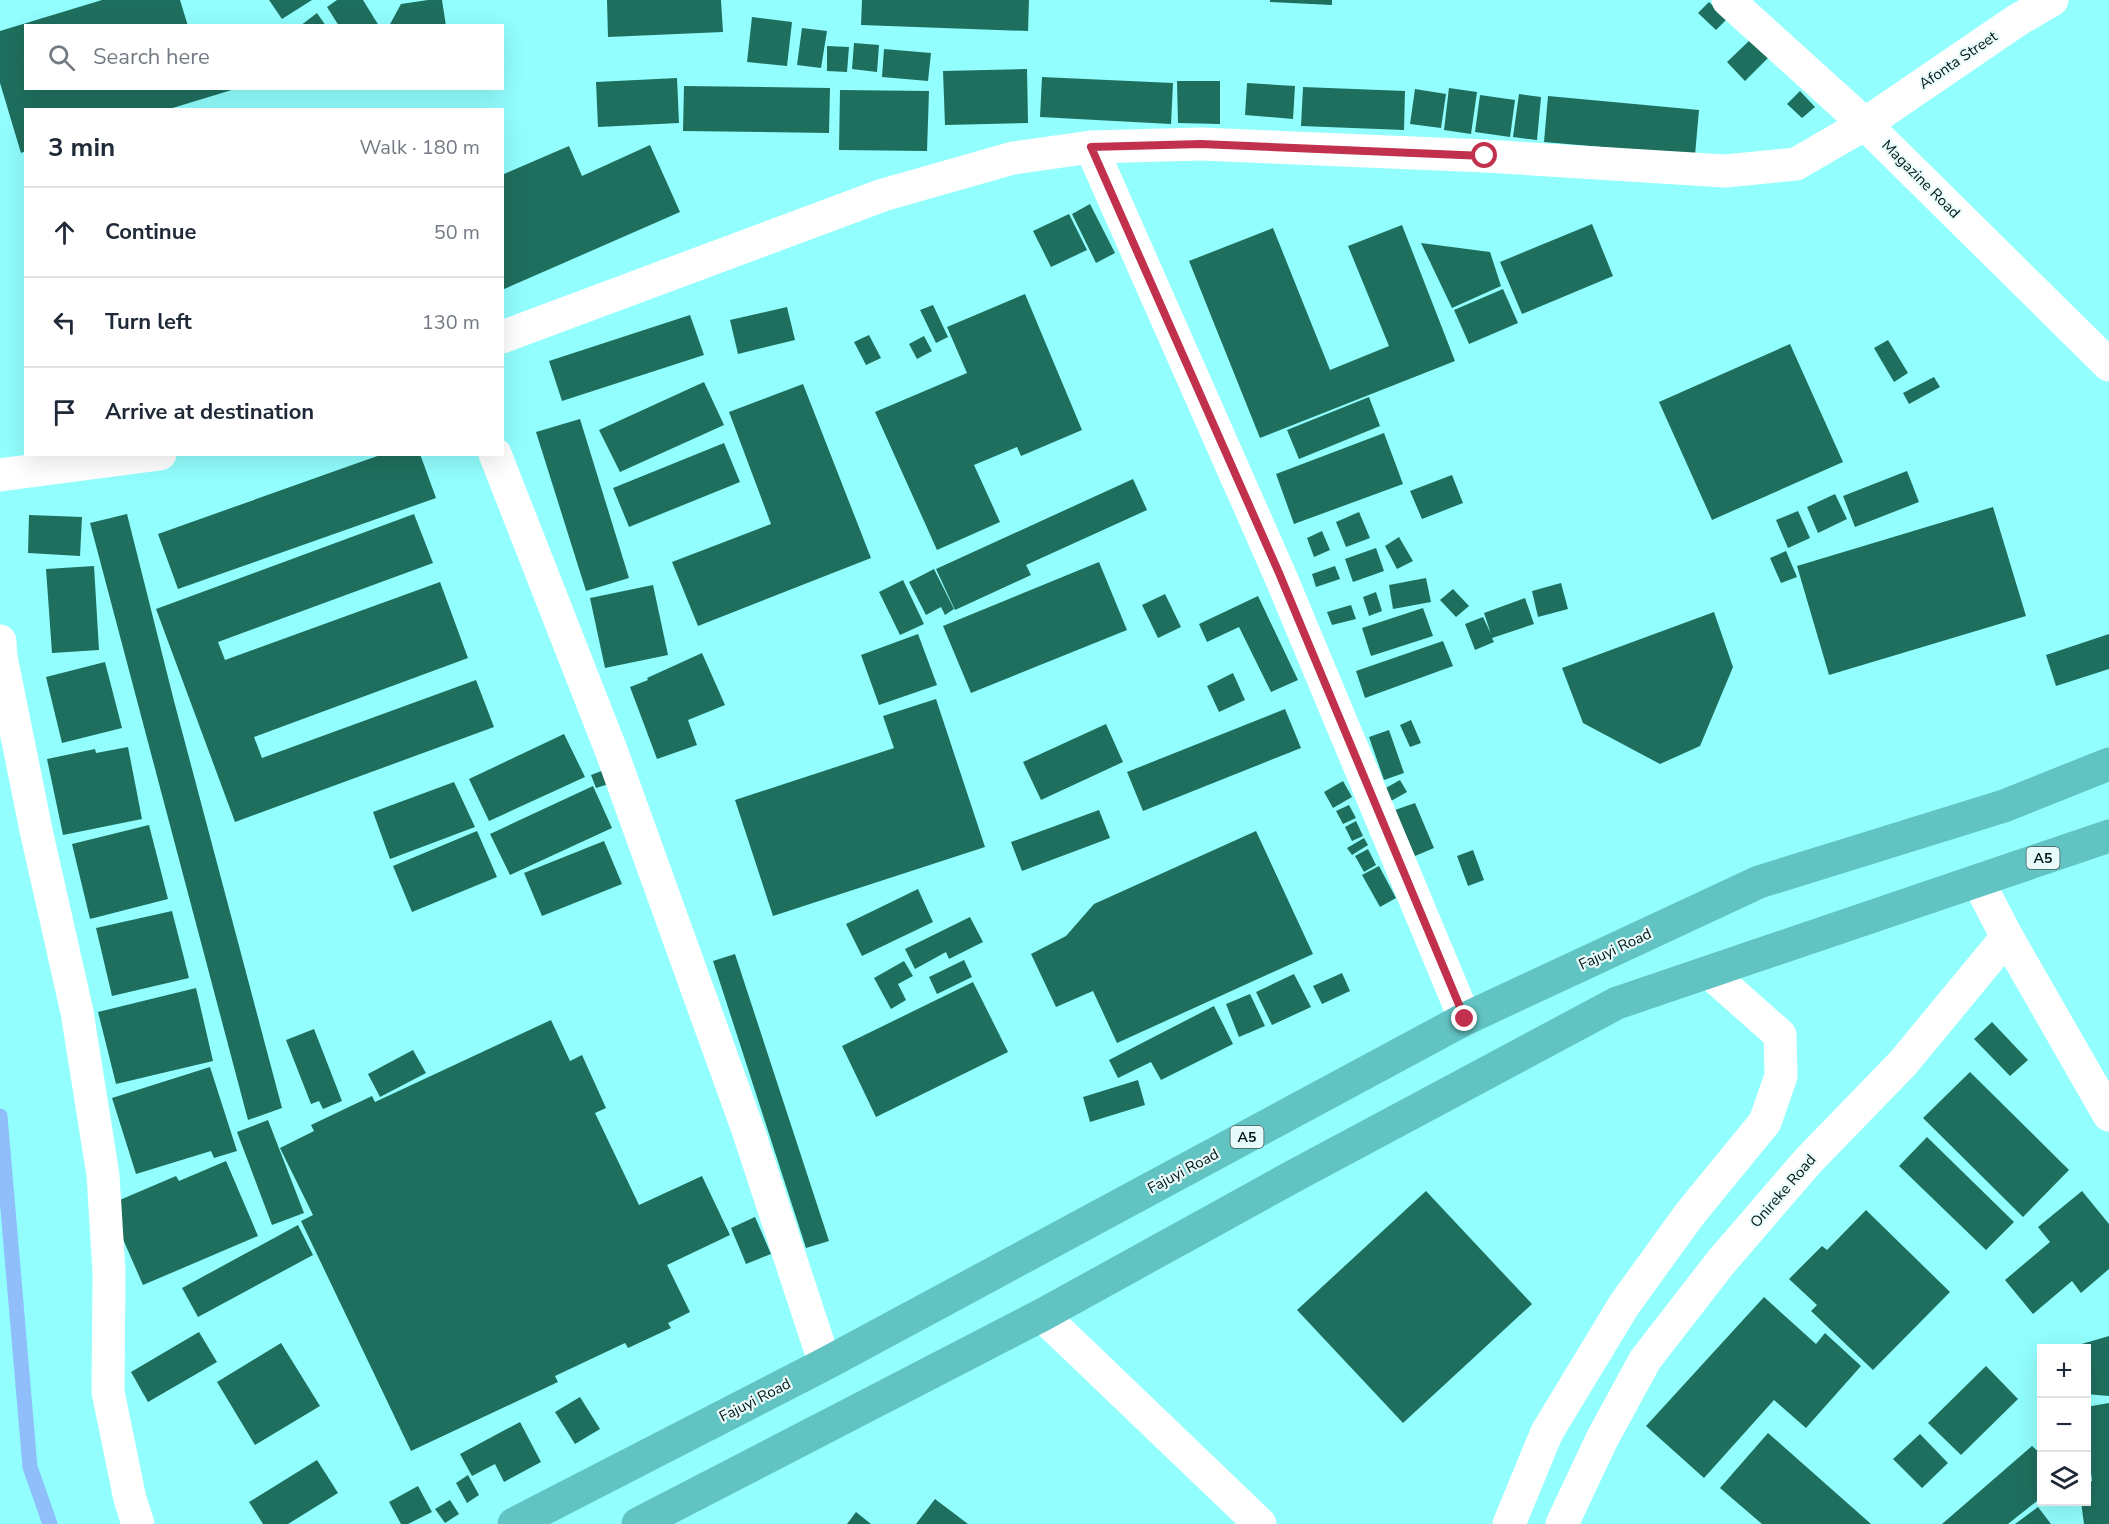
<!DOCTYPE html>
<html lang="en">
<head>
<meta charset="utf-8">
<style>
  :root { --surface:#fff; --page:#f6f6f7; --text:#1f2937; --muted:#747a83; --line:#e0e1e3 }
  body { margin:0; font-family:"Nunito Sans",sans-serif; background:var(--page); color:var(--text) }
  .controls { position:absolute; right:18px; bottom:18px; display:grid; overflow:hidden; border-radius:0px; box-shadow:0 6px 24px #0002 }
  .controls button { width:54px; height:54px; display:grid; place-items:center; padding:0; border:0; border-bottom:2px solid var(--line); background:var(--surface); color:var(--text); font:30px sans-serif }
  .stop { position:absolute; width:18px; height:18px; margin:-14px; border:4px solid #c1304c; border-radius:50%; background:#fff }
  .stop.end { background:#c1304c; border-color:#fff; box-shadow:0 2px 6px #0008 }
  .list { margin:0; padding:0; list-style:none }
  h2 { display:flex; justify-content:space-between; align-items:center; height:78px; margin:0; padding:0 24px; font-size:26px }
  h2 small { font-size:20px; font-weight:400; color:var(--muted) }
  .list li { display:grid; grid-template-columns:39px 1fr auto; gap:18px; align-items:center; box-sizing:border-box; height:90px; padding:0 24px; border-top:2px solid var(--line) }
  .list b { display:block; font-size:22px; white-space:nowrap }
  .list em { font-size:20px; font-style:normal; color:var(--muted) }
  .icon { flex:none; width:33px; height:33px; fill:none; stroke:currentColor; stroke-width:2; stroke-linecap:round; stroke-linejoin:round }
  .map { position:relative; flex:none; width:2109px; height:1524px; overflow:hidden }
  .search { position:absolute; background:var(--surface); box-shadow:0 6px 24px #0002; left:24px; top:24px; width:480px; height:66px; display:flex; align-items:center; gap:15px; box-sizing:border-box; padding:0 21px; border-radius:0px; color:var(--muted); font-size:22px }
  .panel { position:absolute; background:var(--surface); box-shadow:0 6px 24px #0002; left:24px; top:108px; width:480px; height:348px; border-radius:0px }
  .map>svg:first-child { display:block }
  .lines { fill:none; stroke-linecap:round; stroke-linejoin:round }
  .stream { stroke:#8fbefb; stroke-width:15 }
  .building { fill:#1f6f5e }
  .minor { stroke:#fff; stroke-width:33 }
  .secondary { stroke:#fff; stroke-width:33 }
  .trunk { stroke:#62c3c3; stroke-width:33 }
  .route { stroke:#c1304c; stroke-width:8 }
  .labels { text-anchor:middle; stroke-width:4.5; stroke-linejoin:round; paint-order:stroke }
  .shield { fill:#e8fbfa; stroke:#465b5b; stroke-width:1.5 }
  .shield-label { font-size:14px; font-weight:bold; fill:#011717 }
  .street-label { font-size:15px; fill:#011717; stroke:#e8fbfa }
</style>
</head>
<body>
<div class="map">
<svg width="2109" height="1524" viewBox="0 0 2109 1524">
  <rect width="100%" height="100%" fill="#92fefe"/>
  <g class="lines">
    <path class="stream" d="M 0,1116 L 30,1467 L 50,1524"/>
  </g>
  <g class="building">
    <path d="M 102,0 L 180,0 L 188,26 L 26,26 L 26,88 L 235,89 L 166,110 L 26,110 L 26,151 L 21,153 L 0,83 L 0,31 Z"/>
    <path d="M 269,0 L 312,0 L 282,19 Z"/>
    <path d="M 337,0 L 363,0 L 379,26 L 339,26 L 327,7 Z"/>
    <path d="M 428,0 L 442,0 L 446,26 L 389,26 L 401,4 Z"/>
    <path d="M 607,0 L 721,0 L 723,32 L 608,37 Z"/>
    <path d="M 862,0 L 1029,0 L 1028,31 L 861,25 Z"/>
    <path d="M 1270,0 L 1332,0 L 1332,5 L 1270,2 Z"/>
    <path d="M 1709,2 L 1727,19 L 1716,30 L 1698,13 Z"/>
    <path d="M 317,13 L 326,26 L 300,26 Z"/>
    <path d="M 752,17 L 792,22 L 787,66 L 747,62 Z"/>
    <path d="M 802,28 L 827,31 L 821,68 L 797,65 Z"/>
    <path d="M 1751,39 L 1769,57 L 1745,81 L 1727,62 Z"/>
    <path d="M 854,43 L 879,45 L 877,72 L 852,69 Z"/>
    <path d="M 827,46 L 849,47 L 847,72 L 827,71 Z"/>
    <path d="M 884,49 L 931,53 L 928,81 L 882,77 Z"/>
    <path d="M 1027,69 L 1028,123 L 945,125 L 943,71 Z"/>
    <path d="M 1042,77 L 1173,83 L 1171,124 L 1040,117 Z"/>
    <path d="M 677,78 L 679,123 L 598,127 L 596,82 Z"/>
    <path d="M 1177,81 L 1220,81 L 1220,124 L 1178,123 Z"/>
    <path d="M 1247,83 L 1295,86 L 1293,119 L 1245,115 Z"/>
    <path d="M 684,86 L 830,88 L 829,133 L 683,131 Z"/>
    <path d="M 1303,87 L 1405,91 L 1404,130 L 1301,126 Z"/>
    <path d="M 1449,88 L 1477,92 L 1471,134 L 1444,130 Z"/>
    <path d="M 1415,89 L 1446,94 L 1441,128 L 1410,124 Z"/>
    <path d="M 840,90 L 929,91 L 927,151 L 839,150 Z"/>
    <path d="M 1800,91 L 1815,107 L 1802,118 L 1787,104 Z"/>
    <path d="M 1519,94 L 1541,97 L 1537,140 L 1513,137 Z"/>
    <path d="M 1480,95 L 1515,100 L 1510,137 L 1475,132 Z"/>
    <path d="M 1548,96 L 1699,110 L 1695,155 L 1544,142 Z"/>
    <path d="M 650,145 L 680,212 L 502,290 L 502,170 L 504,174 L 569,146 L 582,176 Z"/>
    <path d="M 1090,204 L 1115,253 L 1096,263 L 1072,214 Z"/>
    <path d="M 1069,214 L 1087,250 L 1051,267 L 1033,231 Z"/>
    <path d="M 1592,224 L 1613,276 L 1522,314 L 1500,262 Z"/>
    <path d="M 1402,225 L 1455,361 L 1260,438 L 1189,261 L 1273,228 L 1330,370 L 1389,346 L 1348,246 Z"/>
    <path d="M 1421,243 L 1490,252 L 1501,286 L 1452,308 Z"/>
    <path d="M 1503,289 L 1518,323 L 1469,344 L 1454,310 Z"/>
    <path d="M 1025,294 L 1082,430 L 1021,456 L 1017,447 L 974,465 L 1000,522 L 937,550 L 875,412 L 967,373 L 947,327 Z"/>
    <path d="M 933,305 L 948,337 L 936,343 L 920,310 Z"/>
    <path d="M 787,307 L 795,340 L 738,354 L 730,320 Z"/>
    <path d="M 690,315 L 704,355 L 562,401 L 549,361 Z"/>
    <path d="M 869,335 L 881,358 L 866,365 L 854,342 Z"/>
    <path d="M 924,336 L 932,351 L 917,359 L 909,344 Z"/>
    <path d="M 1888,340 L 1908,373 L 1894,382 L 1874,348 Z"/>
    <path d="M 1790,344 L 1843,462 L 1712,520 L 1659,402 Z"/>
    <path d="M 1934,377 L 1940,387 L 1909,404 L 1903,393 Z"/>
    <path d="M 704,382 L 724,425 L 620,472 L 599,430 Z"/>
    <path d="M 803,384 L 871,558 L 698,626 L 672,562 L 771,524 L 729,412 Z"/>
    <path d="M 1369,397 L 1380,426 L 1299,459 L 1287,430 Z"/>
    <path d="M 580,419 L 629,578 L 586,591 L 536,432 Z"/>
    <path d="M 1384,433 L 1403,484 L 1294,524 L 1276,474 Z"/>
    <path d="M 724,443 L 740,482 L 629,527 L 613,488 Z"/>
    <path d="M 383,454 L 420,454 L 436,498 L 178,589 L 158,534 Z"/>
    <path d="M 1907,471 L 1919,502 L 1855,527 L 1843,496 Z"/>
    <path d="M 1452,475 L 1463,503 L 1422,519 L 1410,491 Z"/>
    <path d="M 1133,479 L 1147,510 L 1026,565 L 1031,575 L 955,610 L 936,569 Z"/>
    <path d="M 1835,494 L 1847,519 L 1818,533 L 1807,507 Z"/>
    <path d="M 1993,507 L 2026,616 L 1829,675 L 1797,566 Z"/>
    <path d="M 1798,511 L 1810,538 L 1788,548 L 1776,520 Z"/>
    <path d="M 1359,512 L 1370,538 L 1346,547 L 1336,522 Z"/>
    <path d="M 127,514 L 174,701 L 282,1108 L 248,1120 L 90,523 Z"/>
    <path d="M 414,514 L 433,563 L 218,642 L 225,660 L 440,582 L 468,658 L 254,737 L 262,758 L 476,680 L 494,727 L 235,822 L 156,609 Z"/>
    <path d="M 29,515 L 82,517 L 80,556 L 28,553 Z"/>
    <path d="M 1322,531 L 1330,550 L 1314,557 L 1307,538 Z"/>
    <path d="M 1399,537 L 1413,561 L 1397,569 L 1385,546 Z"/>
    <path d="M 1376,548 L 1384,571 L 1353,582 L 1345,559 Z"/>
    <path d="M 1786,551 L 1797,577 L 1781,583 L 1770,558 Z"/>
    <path d="M 1099,562 L 1127,630 L 971,693 L 943,626 Z"/>
    <path d="M 94,566 L 99,650 L 52,653 L 46,569 Z"/>
    <path d="M 1335,566 L 1340,579 L 1316,587 L 1312,574 Z"/>
    <path d="M 934,569 L 954,609 L 945,615 L 941,607 L 926,615 L 909,582 Z"/>
    <path d="M 1426,578 L 1431,602 L 1393,609 L 1389,585 Z"/>
    <path d="M 903,580 L 924,624 L 900,635 L 879,592 Z"/>
    <path d="M 1561,583 L 1568,609 L 1538,617 L 1532,591 Z"/>
    <path d="M 653,585 L 668,655 L 605,668 L 590,598 Z"/>
    <path d="M 1453,589 L 1469,606 L 1456,617 L 1440,600 Z"/>
    <path d="M 1376,592 L 1382,611 L 1369,616 L 1363,597 Z"/>
    <path d="M 1165,594 L 1181,627 L 1158,638 L 1142,605 Z"/>
    <path d="M 1258,596 L 1298,680 L 1271,692 L 1239,627 L 1207,642 L 1199,624 Z"/>
    <path d="M 1525,598 L 1534,624 L 1492,638 L 1494,642 L 1475,650 L 1465,624 L 1483,617 L 1491,634 L 1484,613 Z"/>
    <path d="M 1351,605 L 1356,619 L 1332,625 L 1327,612 Z"/>
    <path d="M 1423,608 L 1433,636 L 1371,656 L 1362,628 Z"/>
    <path d="M 1714,612 L 1733,667 L 1700,746 L 1660,764 L 1583,723 L 1562,668 Z"/>
    <path d="M 918,634 L 937,685 L 879,705 L 861,655 Z"/>
    <path d="M 2109,634 L 2109,669 L 2056,686 L 2046,655 Z"/>
    <path d="M 1443,641 L 1453,666 L 1365,698 L 1356,671 Z"/>
    <path d="M 702,653 L 725,705 L 688,720 L 697,745 L 657,759 L 630,687 L 648,680 L 647,678 Z"/>
    <path d="M 105,662 L 122,728 L 62,743 L 46,677 Z"/>
    <path d="M 1233,673 L 1245,700 L 1219,712 L 1207,686 Z"/>
    <path d="M 936,699 L 985,847 L 773,916 L 735,800 L 894,748 L 883,716 Z"/>
    <path d="M 1285,709 L 1301,748 L 1143,811 L 1127,772 Z"/>
    <path d="M 1411,720 L 1421,743 L 1410,747 L 1400,725 Z"/>
    <path d="M 1106,724 L 1123,762 L 1041,800 L 1023,762 Z"/>
    <path d="M 1389,730 L 1404,773 L 1384,780 L 1369,737 Z"/>
    <path d="M 564,734 L 585,777 L 489,821 L 469,779 Z"/>
    <path d="M 128,747 L 142,819 L 63,835 L 47,759 L 95,749 L 96,753 Z"/>
    <path d="M 604,770 L 609,784 L 596,788 L 591,775 Z"/>
    <path d="M 1400,780 L 1407,792 L 1391,801 L 1384,789 Z"/>
    <path d="M 1343,781 L 1352,797 L 1333,808 L 1324,792 Z"/>
    <path d="M 454,782 L 475,827 L 390,859 L 373,812 Z"/>
    <path d="M 593,786 L 612,828 L 510,875 L 490,834 Z"/>
    <path d="M 1415,803 L 1434,848 L 1415,856 L 1395,810 Z"/>
    <path d="M 1349,805 L 1356,818 L 1343,824 L 1336,811 Z"/>
    <path d="M 1099,810 L 1110,838 L 1022,871 L 1011,842 Z"/>
    <path d="M 1356,821 L 1363,836 L 1352,841 L 1345,827 Z"/>
    <path d="M 149,825 L 168,899 L 90,919 L 72,844 Z"/>
    <path d="M 477,831 L 497,877 L 412,912 L 393,866 Z"/>
    <path d="M 1256,831 L 1313,954 L 1117,1043 L 1093,991 L 1056,1007 L 1031,954 L 1066,936 L 1094,904 Z"/>
    <path d="M 1364,838 L 1368,845 L 1352,855 L 1347,848 Z"/>
    <path d="M 604,841 L 622,884 L 542,916 L 524,873 Z"/>
    <path d="M 1368,849 L 1376,865 L 1364,872 L 1355,856 Z"/>
    <path d="M 1473,850 L 1484,880 L 1468,886 L 1457,856 Z"/>
    <path d="M 1379,866 L 1396,898 L 1380,907 L 1362,875 Z"/>
    <path d="M 918,889 L 933,922 L 862,956 L 846,924 Z"/>
    <path d="M 172,911 L 189,978 L 112,996 L 96,928 Z"/>
    <path d="M 970,917 L 983,942 L 949,959 L 946,952 L 915,969 L 905,949 Z"/>
    <path d="M 735,954 L 829,1241 L 806,1248 L 713,961 Z"/>
    <path d="M 964,960 L 972,977 L 937,994 L 929,977 Z"/>
    <path d="M 904,961 L 913,976 L 898,984 L 906,1000 L 891,1009 L 874,978 Z"/>
    <path d="M 1342,973 L 1350,991 L 1322,1004 L 1313,986 Z"/>
    <path d="M 1294,974 L 1311,1007 L 1272,1025 L 1256,992 Z"/>
    <path d="M 973,982 L 1008,1052 L 876,1117 L 842,1046 Z"/>
    <path d="M 196,988 L 213,1061 L 116,1084 L 98,1012 Z"/>
    <path d="M 1250,994 L 1265,1026 L 1239,1037 L 1226,1004 Z"/>
    <path d="M 1214,1006 L 1233,1044 L 1161,1080 L 1151,1062 L 1118,1078 L 1109,1060 Z"/>
    <path d="M 551,1020 L 570,1061 L 582,1055 L 606,1108 L 595,1113 L 639,1205 L 702,1176 L 730,1235 L 667,1265 L 690,1312 L 668,1323 L 671,1328 L 628,1348 L 625,1343 L 555,1376 L 558,1382 L 411,1451 L 301,1221 L 313,1215 L 280,1148 L 314,1131 L 311,1125 L 372,1096 L 375,1102 Z"/>
    <path d="M 1992,1022 L 2028,1060 L 2010,1076 L 1974,1039 Z"/>
    <path d="M 314,1029 L 342,1101 L 323,1109 L 319,1101 L 311,1104 L 286,1040 Z"/>
    <path d="M 413,1050 L 426,1073 L 380,1097 L 368,1074 Z"/>
    <path d="M 210,1067 L 237,1151 L 214,1158 L 211,1151 L 136,1174 L 112,1098 Z"/>
    <path d="M 1970,1072 L 2069,1170 L 2023,1217 L 1923,1118 Z"/>
    <path d="M 1138,1080 L 1145,1105 L 1090,1122 L 1083,1097 Z"/>
    <path d="M 268,1120 L 304,1213 L 272,1225 L 237,1132 Z"/>
    <path d="M 1927,1137 L 2014,1222 L 1986,1250 L 1899,1166 Z"/>
    <path d="M 226,1161 L 258,1236 L 143,1285 L 108,1205 L 176,1176 L 179,1181 Z"/>
    <path d="M 1426,1191 L 1532,1304 L 1403,1423 L 1297,1310 Z"/>
    <path d="M 2082,1191 L 2109,1224 L 2109,1269 L 2081,1293 L 2072,1281 L 2033,1314 L 2005,1280 L 2050,1242 L 2038,1227 Z"/>
    <path d="M 1866,1210 L 1950,1292 L 1873,1370 L 1811,1311 L 1817,1305 L 1789,1279 L 1822,1246 L 1827,1250 Z"/>
    <path d="M 755,1217 L 771,1254 L 746,1264 L 731,1228 Z"/>
    <path d="M 298,1225 L 313,1255 L 198,1317 L 182,1288 Z"/>
    <path d="M 1764,1297 L 1816,1344 L 1825,1333 L 1861,1366 L 1806,1428 L 1774,1400 L 1704,1478 L 1646,1426 Z"/>
    <path d="M 199,1332 L 217,1362 L 148,1402 L 131,1372 Z"/>
    <path d="M 2109,1336 L 2109,1396 L 2086,1394 L 2086,1348 L 2068,1348 Z"/>
    <path d="M 281,1343 L 320,1406 L 255,1445 L 217,1382 Z"/>
    <path d="M 1986,1366 L 2018,1399 L 1961,1455 L 1928,1423 Z"/>
    <path d="M 580,1397 L 600,1429 L 575,1444 L 555,1412 Z"/>
    <path d="M 2109,1403 L 2109,1524 L 2084,1524 L 2081,1502 L 2086,1502 L 2086,1482 L 2092,1481 L 2091,1473 L 2086,1474 L 2086,1407 Z"/>
    <path d="M 520,1422 L 541,1462 L 504,1482 L 495,1464 L 472,1476 L 460,1454 Z"/>
    <path d="M 1768,1433 L 1871,1524 L 1762,1524 L 1720,1488 Z"/>
    <path d="M 1920,1434 L 1948,1463 L 1922,1488 L 1893,1459 Z"/>
    <path d="M 2032,1446 L 2042,1455 L 2042,1497 L 2008,1524 L 1942,1524 Z"/>
    <path d="M 317,1460 L 338,1493 L 288,1524 L 263,1524 L 249,1502 Z"/>
    <path d="M 468,1475 L 479,1495 L 467,1503 L 456,1483 Z"/>
    <path d="M 418,1486 L 432,1512 L 408,1524 L 401,1524 L 389,1502 Z"/>
    <path d="M 935,1499 L 968,1524 L 916,1524 Z"/>
    <path d="M 450,1500 L 459,1514 L 445,1523 L 435,1509 Z"/>
    <path d="M 2038,1507 L 2051,1524 L 2015,1524 Z"/>
    <path d="M 856,1512 L 871,1524 L 847,1524 Z"/>
  </g>
  <g class="lines">
    <g class="minor">
      <path d="M 1091,147 L 1279,573 L 1465,1019"/>
      <path d="M 502,337 L 883,195 L 1013,158 L 1091,147 L 1201,144 L 1485,156 L 1725,171 L 1796,164 L 1865,124 L 2016,21 L 2052,0"/>
      <path d="M 495,454 L 611,750 L 748,1130 L 825,1364"/>
      <path d="M 0,475 L 160,454"/>
      <path d="M 0,641 L 1,657 L 36,830 L 77,1012 L 103,1175 L 109,1272 L 108,1392 L 130,1499 L 138,1524"/>
      <path d="M 2007,937 L 2109,1115"/>
      <path d="M 1042,1315 L 1260,1524"/>
    </g>
    <g class="secondary">
      <path d="M 1728,0 L 1865,124 L 2109,365"/>
      <path d="M 1509,1524 L 1547,1432 L 1624,1305 L 1689,1215 L 1765,1122 L 1781,1076 L 1780,1035 L 1709,972"/>
      <path d="M 1562,1524 L 1602,1439 L 1645,1360 L 1721,1262 L 1808,1161 L 1903,1063 L 2007,937 L 1978,881"/>
    </g>
    <g class="trunk">
      <path d="M 514,1524 L 825,1364 L 1465,1019 L 1759,882 L 2004,806 L 2109,764"/>
      <path d="M 638,1524 L 1042,1315 L 1292,1177 L 1617,1003 L 2109,836"/>
    </g>
  </g>
  <g class="lines">
    <path class="route" d="M 1465,1019 L 1279,573 L 1091,147 L 1201,144 L 1485,156"/>
  </g>
  <g class="labels">
    <g class="shield">
      <rect x="2026.5" y="847" width="33" height="22" rx="4.5"/>
      <rect x="1230.5" y="1126" width="33" height="22" rx="4.5"/>
    </g>
    <g class="shield-label">
      <text x="2043" y="863">A5</text>
      <text x="1247" y="1142">A5</text>
    </g>
    <g class="street-label">
      <text transform="translate(1958 60) rotate(-34)" y="5">Afonta Street</text>
      <text transform="translate(1921 179) rotate(45)" y="5">Magazine Road</text>
      <text transform="translate(1615 949) rotate(-25)" y="5">Fajuyi Road</text>
      <text transform="translate(1183 1171) rotate(-28)" y="5">Fajuyi Road</text>
      <text transform="translate(1783 1191) rotate(-49)" y="5">Onireke Road</text>
      <text transform="translate(755 1400) rotate(-27)" y="5">Fajuyi Road</text>
    </g>
  </g>
</svg>
<div class="controls">
<button>+</button>
<button>−</button>
<button><svg class="icon" aria-label="layers" viewBox="0 0 24 24"><path d="M12 4l9 5-9 5-9-5zM3 14l9 5 9-5"/></svg></button>
</div>
<div class="stop" style="left:1485px;top:156px"></div>
<div class="stop end" style="left:1465px;top:1019px"></div>
<div class="search"><svg class="icon" aria-label="search" viewBox="0 0 24 24"><circle cx="10" cy="10" r="6"/><path d="M15 15l6 6"/></svg>Search here</div>
<section class="panel">
<h2>3 min<small>Walk · 180 m</small></h2>
<ul class="list">
<li><svg class="icon" aria-label="ahead" viewBox="0 0 24 24"><path d="M12 20V5M6 11l6-6 6 6"/></svg><div><b>Continue</b></div><em>50 m</em></li>
<li><svg class="icon" aria-label="left" viewBox="0 0 24 24"><path d="M17 20v-9H6M10 6l-5 5 5 5"/></svg><div><b>Turn left</b></div><em>130 m</em></li>
<li><svg class="icon" aria-label="arrive" viewBox="0 0 24 24"><path d="M6 21V4h12l-3 4 3 4H6"/></svg><div><b>Arrive at destination</b></div></li>
</ul>
</section>
</div>
</body>
</html>
